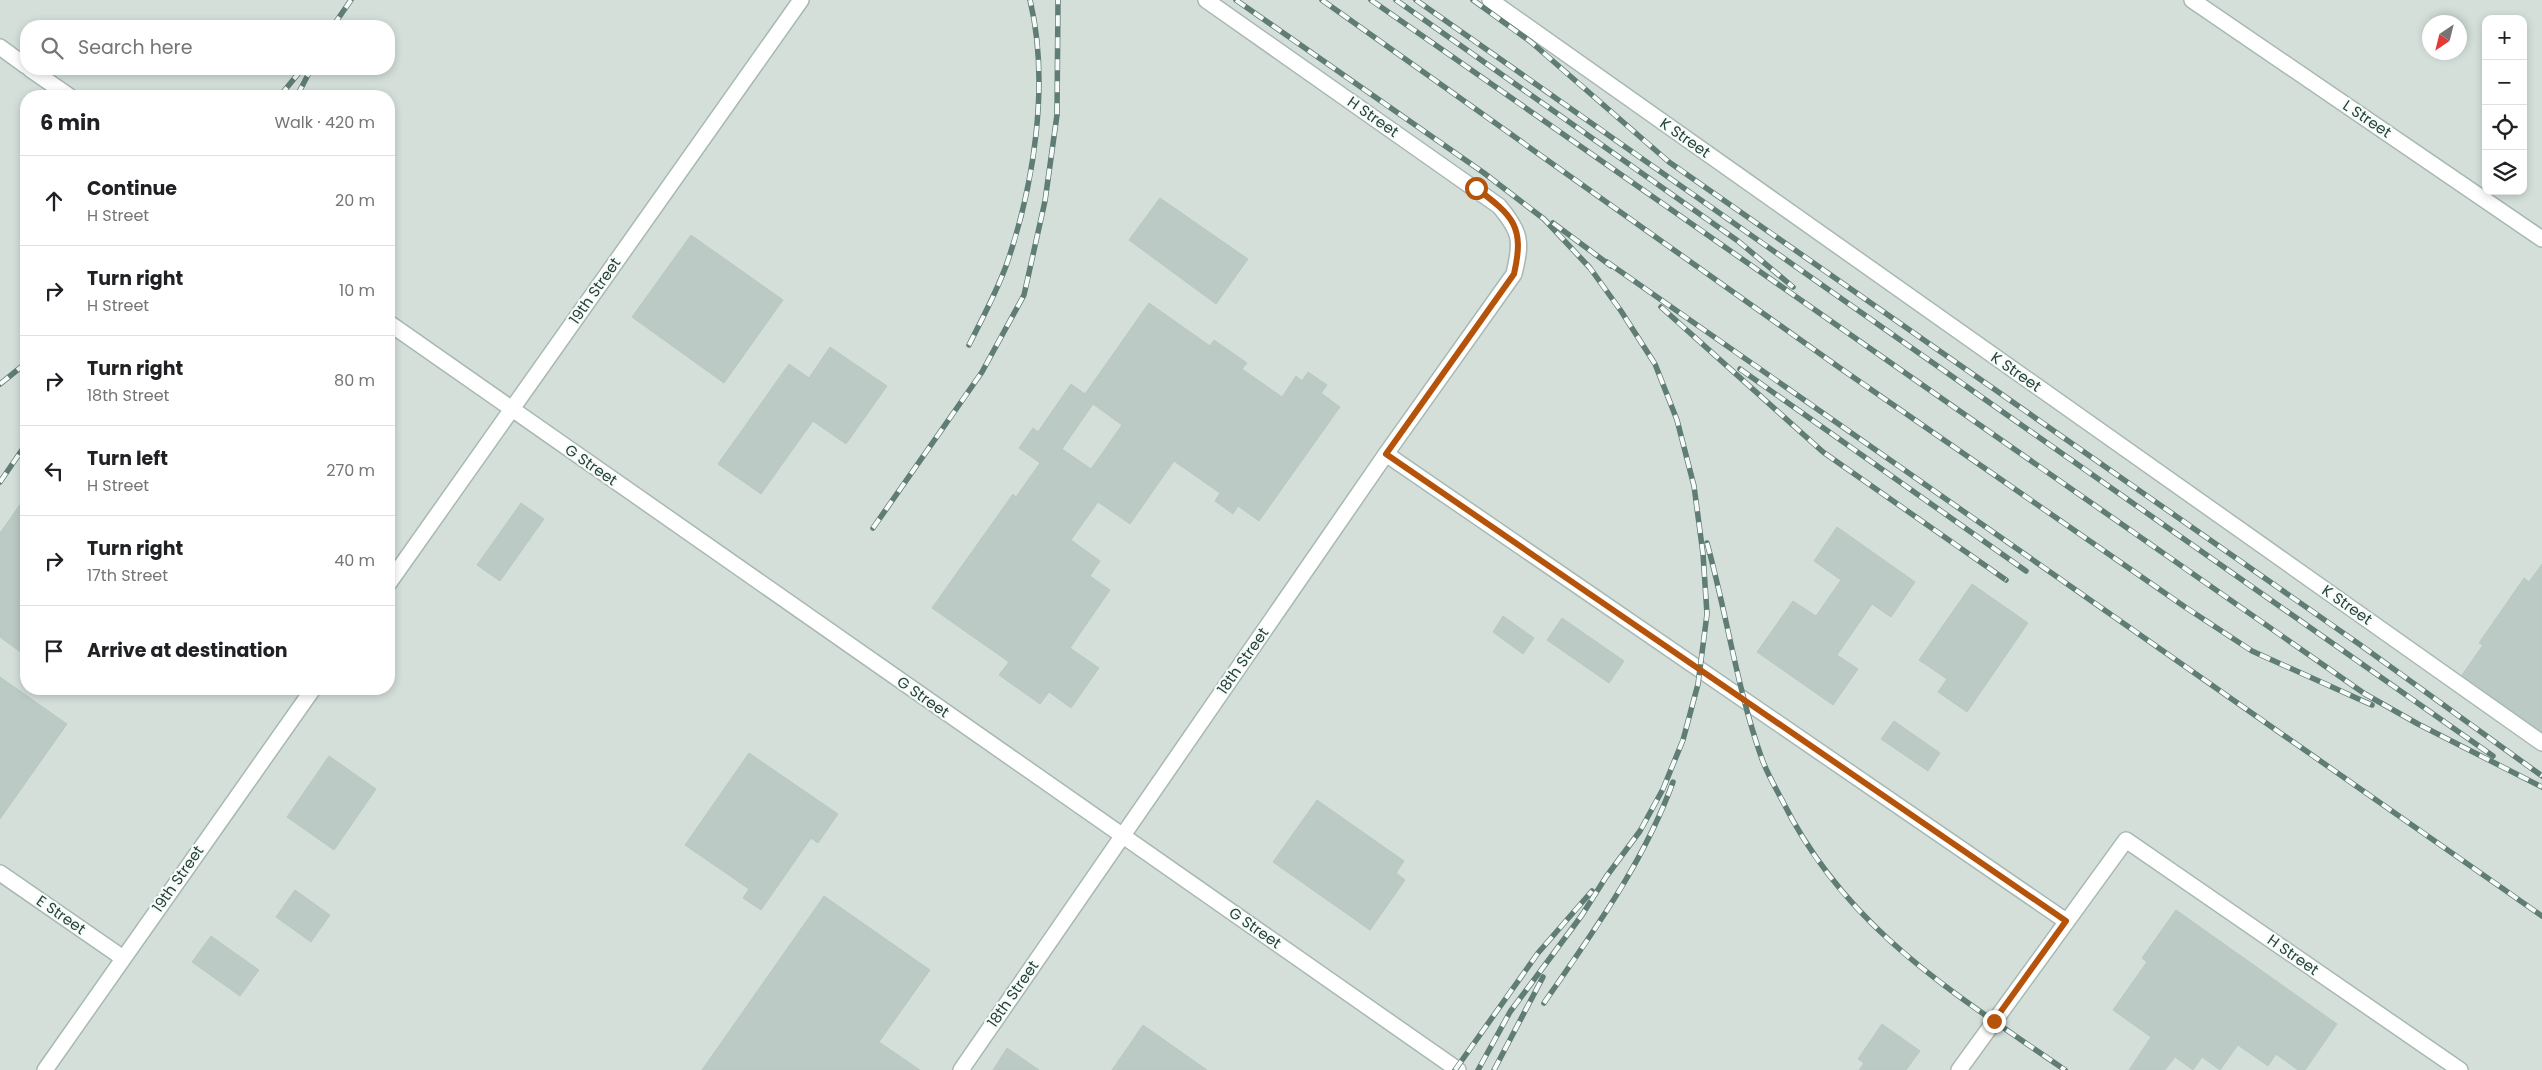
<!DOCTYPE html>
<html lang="en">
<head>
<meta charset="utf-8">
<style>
  :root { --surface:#fff; --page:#f6f6f6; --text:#202124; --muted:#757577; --line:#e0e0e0 }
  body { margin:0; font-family:Poppins,sans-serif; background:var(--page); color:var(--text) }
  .controls { position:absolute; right:15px; top:15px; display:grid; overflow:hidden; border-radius:10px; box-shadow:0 2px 8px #0003 }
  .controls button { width:45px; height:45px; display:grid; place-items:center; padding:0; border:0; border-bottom:1px solid var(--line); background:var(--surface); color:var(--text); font:25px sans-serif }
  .compass { position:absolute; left:2422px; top:15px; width:45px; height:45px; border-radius:50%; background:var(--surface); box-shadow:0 2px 8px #0003; rotate:215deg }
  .stop { position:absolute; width:15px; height:15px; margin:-11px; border:4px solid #b45309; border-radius:50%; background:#fff }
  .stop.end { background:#b45309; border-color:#fff; box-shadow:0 1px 5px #0008 }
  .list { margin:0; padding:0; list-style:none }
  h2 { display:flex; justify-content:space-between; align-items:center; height:65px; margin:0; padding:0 20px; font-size:21px }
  h2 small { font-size:16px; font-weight:400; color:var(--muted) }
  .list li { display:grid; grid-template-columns:32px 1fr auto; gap:15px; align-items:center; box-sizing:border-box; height:90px; padding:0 20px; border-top:1px solid var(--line) }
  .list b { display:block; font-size:19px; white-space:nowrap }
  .list p { margin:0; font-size:16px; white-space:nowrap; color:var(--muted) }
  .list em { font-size:16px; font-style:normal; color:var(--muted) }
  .icon { flex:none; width:28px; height:28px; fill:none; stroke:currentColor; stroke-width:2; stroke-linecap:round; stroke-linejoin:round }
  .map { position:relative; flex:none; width:2542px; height:1070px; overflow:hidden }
  .search { position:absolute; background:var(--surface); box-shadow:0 2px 8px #0003; left:20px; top:20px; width:375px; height:55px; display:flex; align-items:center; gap:12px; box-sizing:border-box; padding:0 18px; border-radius:20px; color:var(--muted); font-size:19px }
  .panel { position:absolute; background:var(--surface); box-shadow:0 2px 8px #0003; left:20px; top:90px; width:375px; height:605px; border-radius:20px }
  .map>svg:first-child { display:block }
  .built { fill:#d4dfda; fill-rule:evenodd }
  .building { fill:#bbcac4; stroke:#b8c9c2; fill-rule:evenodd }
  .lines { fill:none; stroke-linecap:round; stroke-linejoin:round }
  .minor-casing { stroke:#a8b8b2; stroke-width:18 }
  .minor { stroke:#fff; stroke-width:15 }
  .rail-casing { stroke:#5f7d75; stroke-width:5.5 }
  .rail { stroke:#f7fbf9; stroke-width:4; stroke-dasharray:11; stroke-linecap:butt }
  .route { stroke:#b45309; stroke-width:6 }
  .labels { text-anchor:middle; stroke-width:4.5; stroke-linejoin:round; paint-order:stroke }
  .street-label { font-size:15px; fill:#24423a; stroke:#f7fbf9 }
</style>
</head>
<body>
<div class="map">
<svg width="2542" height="1070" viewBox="0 0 2542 1070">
  <rect width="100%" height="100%" fill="#e6efeb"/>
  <path class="built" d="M 0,0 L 2542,0 L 2542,1070 L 0,1070 ZM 2486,19 L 2523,19 L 2523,191 L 2486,191 ZM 2430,22 L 2460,22 L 2460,52 L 2430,52 ZM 26,26 L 389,26 L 389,69 L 26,69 ZM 26,96 L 389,96 L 389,689 L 26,689 Z"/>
  <g class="building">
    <path d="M 1160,198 L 1248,259 L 1216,304 L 1129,240 Z"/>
    <path d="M 691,235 L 783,300 L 724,383 L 632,317 Z"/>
    <path d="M 1149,303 L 1210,346 L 1214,340 L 1247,363 L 1242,369 L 1282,397 L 1296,376 L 1302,381 L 1308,372 L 1327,385 L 1321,393 L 1340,407 L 1259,521 L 1238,506 L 1233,514 L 1215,501 L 1220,493 L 1174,461 L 1130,524 L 1098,502 L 1071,540 L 1100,561 L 1090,576 L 1110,590 L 1070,648 L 1099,668 L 1071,708 L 1049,692 L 1040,704 L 999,675 L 1009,662 L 932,608 L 1013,494 L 1016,497 L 1040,463 L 1019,448 L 1033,428 L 1038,432 L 1071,384 L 1085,394 ZM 1093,404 L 1122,425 L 1091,469 L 1062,449 Z"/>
    <path d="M 830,347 L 887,386 L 846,444 L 813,421 L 761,494 L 718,464 L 789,364 L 809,378 Z"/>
    <path d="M 26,496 L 26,656 L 0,637 L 0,533 Z"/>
    <path d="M 521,503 L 544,519 L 500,581 L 477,565 Z"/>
    <path d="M 1837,527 L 1915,582 L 1891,617 L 1872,604 L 1837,655 L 1858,669 L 1833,705 L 1757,652 L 1793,601 L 1816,616 L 1841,580 L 1814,561 Z"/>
    <path d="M 2542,564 L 2542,732 L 2462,675 L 2483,645 L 2479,643 L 2524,578 L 2529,582 Z"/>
    <path d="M 1972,584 L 2028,623 L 1967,712 L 1938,692 L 1947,679 L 1919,660 Z"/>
    <path d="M 1503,616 L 1534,638 L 1523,654 L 1493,632 Z"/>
    <path d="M 1562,618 L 1624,661 L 1609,683 L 1547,640 Z"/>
    <path d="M 0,677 L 67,724 L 0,819 Z"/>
    <path d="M 1894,721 L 1940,753 L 1928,771 L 1881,739 Z"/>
    <path d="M 749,753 L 838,814 L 818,843 L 811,838 L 761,910 L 743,898 L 749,889 L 685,845 Z"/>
    <path d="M 329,756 L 376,789 L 334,850 L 287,817 Z"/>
    <path d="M 1317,800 L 1404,861 L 1396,873 L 1405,880 L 1370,930 L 1273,862 Z"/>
    <path d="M 295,890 L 330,915 L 311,942 L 276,917 Z"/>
    <path d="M 824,896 L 930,970 L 879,1042 L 920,1070 L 702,1070 Z"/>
    <path d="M 2176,910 L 2337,1024 L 2305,1070 L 2298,1070 L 2276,1054 L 2268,1066 L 2238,1045 L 2220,1070 L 2202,1057 L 2193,1070 L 2175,1057 L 2165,1070 L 2129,1070 L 2151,1037 L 2113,1010 L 2147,962 L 2142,958 Z"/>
    <path d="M 211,936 L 259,970 L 240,996 L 192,962 Z"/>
    <path d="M 1882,1024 L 1920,1051 L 1906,1070 L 1859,1070 L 1864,1063 L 1858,1059 Z"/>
    <path d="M 1143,1025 L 1207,1070 L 1112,1070 Z"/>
    <path d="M 1007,1048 L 1039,1070 L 993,1070 Z"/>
  </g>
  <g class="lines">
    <defs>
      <g id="minor">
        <path d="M 1490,0 L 2542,743"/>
        <path d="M 2192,0 L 2542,239"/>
        <path d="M 0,47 L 26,66"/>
        <path d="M 30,69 L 69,96"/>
        <path d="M 389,323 L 1458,1070"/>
        <path d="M 1386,454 L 2066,921"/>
        <path d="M 389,583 L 801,0"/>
        <path d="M 0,873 L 123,958"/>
        <path d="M 45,1070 L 313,689"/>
        <path d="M 961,1070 L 1386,454 L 1514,274 C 1522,241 1521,232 1499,206 L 1206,0"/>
        <path d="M 1959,1070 L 2126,840 L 2460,1070"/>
      </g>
    </defs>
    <use href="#minor" class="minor-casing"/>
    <use href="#minor" class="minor"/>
    <defs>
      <g id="rail">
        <path d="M 1236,0 L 1484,173 L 1544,219 L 1590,268 L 1621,311 L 1655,364 L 1677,420 L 1694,486 L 1703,554 L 1707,614 L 1698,684 L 1683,740 L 1663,789 L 1640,831 L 1606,877 L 1582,915 L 1510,1012 L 1478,1070"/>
        <path d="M 1322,0 L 1840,368 L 2185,607 L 2252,651 L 2372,705"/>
        <path d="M 1371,0 L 2365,694 L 2418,724 L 2542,787"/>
        <path d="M 1396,0 L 1738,241 L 1793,287"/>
        <path d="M 1416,0 L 2493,756"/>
        <path d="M 1473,0 L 1531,42 L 1669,162 L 2359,644 L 2542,776"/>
        <path d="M 333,26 L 351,0"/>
        <path d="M 280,96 L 302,69"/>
        <path d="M 297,96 L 311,69"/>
        <path d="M 1553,223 L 1611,266"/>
        <path d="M 1607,262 L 2542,916"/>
        <path d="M 1661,307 L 1823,452 L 2006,580"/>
        <path d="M 969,345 C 982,319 996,293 1006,266 C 1034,186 1050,83 1030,0"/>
        <path d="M 1740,369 L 2026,571"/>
        <path d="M 0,384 L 26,363"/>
        <path d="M 0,482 L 26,444"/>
        <path d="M 873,528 L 982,372 L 1024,295 L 1045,201 L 1057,115 L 1058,0"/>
        <path d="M 1707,543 C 1727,615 1737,689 1762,759 C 1767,773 1775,787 1782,800 C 1846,929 1951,991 2065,1070"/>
        <path d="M 1544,1003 C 1593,932 1643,864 1673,782"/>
        <path d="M 1455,1070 L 1538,953 L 1592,891"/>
        <path d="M 1494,1070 L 1543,977"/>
      </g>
    </defs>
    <use href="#rail" class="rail-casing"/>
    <use href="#rail" class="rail"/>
  </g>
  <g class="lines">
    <path class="route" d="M 1476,188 C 1513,216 1525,226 1514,274 L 1386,454 L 2066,921 L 1994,1021"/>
  </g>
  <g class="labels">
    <g class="street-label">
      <text transform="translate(1373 117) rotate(35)" y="5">H Street</text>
      <text transform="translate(2367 119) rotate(34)" y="5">L Street</text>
      <text transform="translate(1685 138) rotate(35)" y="5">K Street</text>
      <text transform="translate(595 291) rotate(-55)" y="5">19th Street</text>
      <text transform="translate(2016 372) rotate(35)" y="5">K Street</text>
      <text transform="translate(591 465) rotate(35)" y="5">G Street</text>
      <text transform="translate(2347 605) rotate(35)" y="5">K Street</text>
      <text transform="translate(1243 661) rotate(-55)" y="5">18th Street</text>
      <text transform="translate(923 697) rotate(35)" y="5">G Street</text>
      <text transform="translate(178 879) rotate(-55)" y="5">19th Street</text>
      <text transform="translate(61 915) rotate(35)" y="5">E Street</text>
      <text transform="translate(1255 928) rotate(35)" y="5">G Street</text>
      <text transform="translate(2293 955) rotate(35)" y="5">H Street</text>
      <text transform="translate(1013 994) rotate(-55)" y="5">18th Street</text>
    </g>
  </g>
</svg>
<div class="controls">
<button>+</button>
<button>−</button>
<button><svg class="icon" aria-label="locate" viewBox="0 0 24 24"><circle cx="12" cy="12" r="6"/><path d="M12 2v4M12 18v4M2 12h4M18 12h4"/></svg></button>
<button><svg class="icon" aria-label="layers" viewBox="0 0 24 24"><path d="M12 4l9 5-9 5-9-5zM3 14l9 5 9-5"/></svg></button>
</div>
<svg class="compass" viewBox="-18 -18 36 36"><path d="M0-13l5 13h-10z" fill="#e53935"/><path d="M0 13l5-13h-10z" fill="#757577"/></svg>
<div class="stop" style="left:1476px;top:188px"></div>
<div class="stop end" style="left:1994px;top:1021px"></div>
<div class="search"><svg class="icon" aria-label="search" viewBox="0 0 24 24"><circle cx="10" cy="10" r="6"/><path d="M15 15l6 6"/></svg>Search here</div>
<section class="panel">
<h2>6 min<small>Walk · 420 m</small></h2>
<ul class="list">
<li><svg class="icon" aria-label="ahead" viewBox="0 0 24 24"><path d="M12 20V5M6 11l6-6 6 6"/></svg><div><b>Continue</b><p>H Street</p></div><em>20 m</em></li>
<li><svg class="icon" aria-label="right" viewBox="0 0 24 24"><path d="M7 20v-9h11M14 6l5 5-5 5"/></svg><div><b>Turn right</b><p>H Street</p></div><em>10 m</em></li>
<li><svg class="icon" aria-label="right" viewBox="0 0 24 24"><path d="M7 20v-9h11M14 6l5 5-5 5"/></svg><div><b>Turn right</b><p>18th Street</p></div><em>80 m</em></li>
<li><svg class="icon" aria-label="left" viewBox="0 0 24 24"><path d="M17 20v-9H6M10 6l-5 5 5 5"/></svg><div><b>Turn left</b><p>H Street</p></div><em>270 m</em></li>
<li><svg class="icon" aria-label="right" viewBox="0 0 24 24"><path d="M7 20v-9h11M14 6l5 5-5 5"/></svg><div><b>Turn right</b><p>17th Street</p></div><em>40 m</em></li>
<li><svg class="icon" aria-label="arrive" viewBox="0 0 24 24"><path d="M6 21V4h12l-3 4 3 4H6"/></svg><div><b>Arrive at destination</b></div></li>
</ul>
</section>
</div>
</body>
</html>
